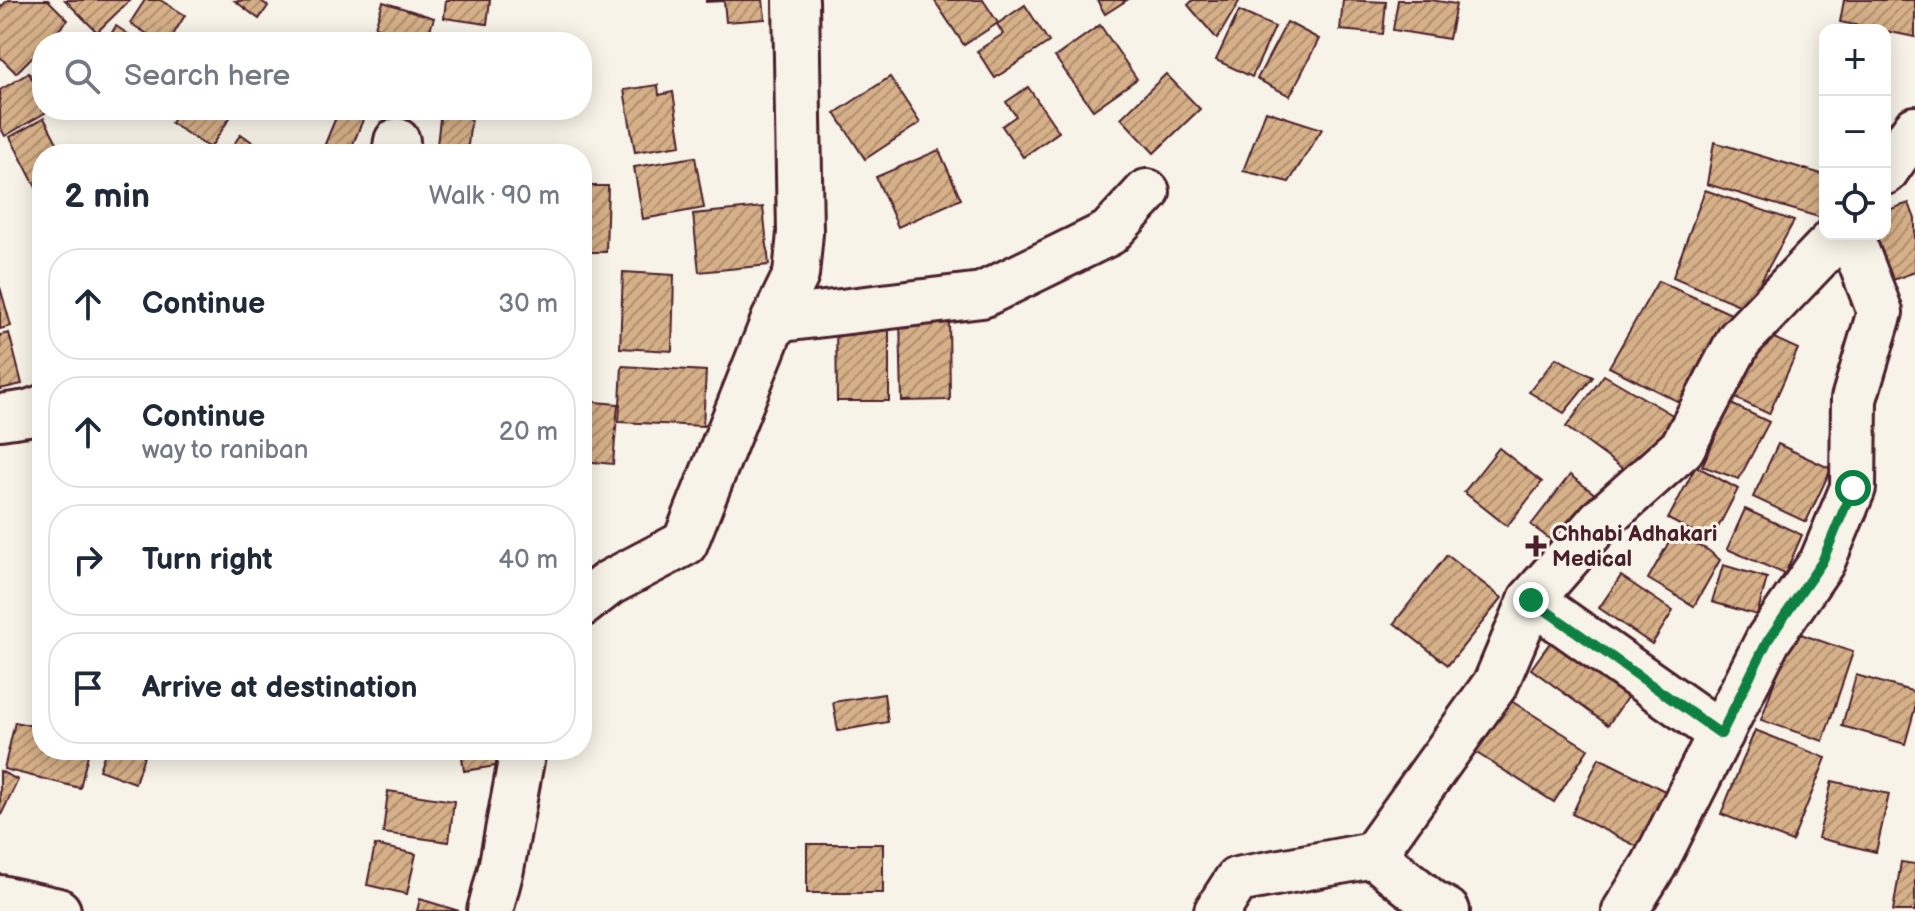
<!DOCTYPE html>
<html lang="en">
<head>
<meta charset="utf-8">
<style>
  :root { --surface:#fff; --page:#f6f6f7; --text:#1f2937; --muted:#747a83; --line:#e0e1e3 }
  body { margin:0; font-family:"Balsamiq Sans",sans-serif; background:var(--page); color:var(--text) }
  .controls { position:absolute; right:24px; top:24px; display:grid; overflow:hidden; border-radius:16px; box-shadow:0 4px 20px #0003 }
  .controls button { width:72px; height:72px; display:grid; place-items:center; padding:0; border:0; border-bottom:2px solid var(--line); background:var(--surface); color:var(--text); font:40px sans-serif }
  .stop { position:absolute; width:24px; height:24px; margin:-18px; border:6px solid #0b8043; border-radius:50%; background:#fff }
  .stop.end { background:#0b8043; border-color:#fff; box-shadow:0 2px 8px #0008 }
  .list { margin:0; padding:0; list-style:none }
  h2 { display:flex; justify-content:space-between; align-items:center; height:104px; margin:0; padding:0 32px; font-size:34px }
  h2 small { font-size:26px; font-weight:400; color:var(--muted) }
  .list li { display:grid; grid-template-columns:52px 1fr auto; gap:24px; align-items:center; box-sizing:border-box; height:112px; margin:0 16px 16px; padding:0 16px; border:2px solid var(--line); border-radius:32px }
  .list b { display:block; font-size:30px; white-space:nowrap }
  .list p { margin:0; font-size:26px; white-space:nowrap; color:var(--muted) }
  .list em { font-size:26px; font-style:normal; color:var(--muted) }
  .icon { flex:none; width:44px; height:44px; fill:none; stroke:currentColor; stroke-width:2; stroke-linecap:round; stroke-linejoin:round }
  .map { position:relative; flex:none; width:1915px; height:911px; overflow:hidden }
  .search { position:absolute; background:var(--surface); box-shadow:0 4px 20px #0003; left:32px; top:32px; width:560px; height:88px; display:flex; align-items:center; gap:20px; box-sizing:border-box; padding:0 28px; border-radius:32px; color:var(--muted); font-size:30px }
  .panel { position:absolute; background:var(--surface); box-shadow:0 4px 20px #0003; left:32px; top:144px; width:560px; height:616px; border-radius:32px }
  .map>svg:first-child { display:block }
  .building { fill:url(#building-hatch); stroke:#4a1f2b; stroke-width:2 }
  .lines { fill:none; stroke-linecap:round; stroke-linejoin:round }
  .minor-casing { stroke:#4a1f2b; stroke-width:50 }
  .minor { stroke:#f7f3e8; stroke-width:44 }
  .route { stroke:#0b8043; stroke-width:10 }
  .poi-dot { fill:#4a1f2b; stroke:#f7f3e8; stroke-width:3 }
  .labels { text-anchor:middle; stroke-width:6; stroke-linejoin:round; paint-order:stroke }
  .poi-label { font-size:22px; font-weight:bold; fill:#4a1f2b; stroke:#f7f3e8; text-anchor:start }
</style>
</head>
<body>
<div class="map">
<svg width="1915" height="911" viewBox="0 0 1915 911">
  <defs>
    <pattern id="building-hatch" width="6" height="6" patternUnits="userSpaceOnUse" patternTransform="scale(2)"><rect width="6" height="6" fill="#d6b088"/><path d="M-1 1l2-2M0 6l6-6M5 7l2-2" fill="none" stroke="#b08f6f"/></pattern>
  </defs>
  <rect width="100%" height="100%" fill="#f7f3e8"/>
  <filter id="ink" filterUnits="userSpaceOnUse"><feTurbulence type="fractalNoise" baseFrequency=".0125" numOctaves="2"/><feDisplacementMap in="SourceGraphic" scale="16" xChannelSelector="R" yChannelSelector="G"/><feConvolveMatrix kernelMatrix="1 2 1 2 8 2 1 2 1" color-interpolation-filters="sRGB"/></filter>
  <g filter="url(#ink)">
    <g class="building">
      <path d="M 8,0 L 48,0 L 68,20 L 47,42 L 42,42 L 42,47 L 16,73 L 0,57 L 0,8 Z"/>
      <path d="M 65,0 L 130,0 L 97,32 Z"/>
      <path d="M 145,0 L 160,0 L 185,15 L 169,42 L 160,42 L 130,23 Z"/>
      <path d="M 260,0 L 268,6 L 259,19 L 235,1 Z"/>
      <path d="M 446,0 L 490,0 L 487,24 L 444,18 Z"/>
      <path d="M 706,0 L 763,0 L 765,19 L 726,22 L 724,1 L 706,2 Z"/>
      <path d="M 934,0 L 983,0 L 998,23 L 964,45 Z"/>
      <path d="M 1097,0 L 1127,0 L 1105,14 Z"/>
      <path d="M 1193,0 L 1240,0 L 1217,39 L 1188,5 Z"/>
      <path d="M 1343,0 L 1386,2 L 1383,34 L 1340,30 Z"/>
      <path d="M 1398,0 L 1431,0 L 1456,4 L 1449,39 L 1393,30 Z"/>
      <path d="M 1844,0 L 1915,0 L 1915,37 L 1840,22 Z"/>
      <path d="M 383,2 L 434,18 L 426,42 L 375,27 Z"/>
      <path d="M 1025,5 L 1049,42 L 995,78 L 977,51 L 1003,34 L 997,24 Z"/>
      <path d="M 1239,11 L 1275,27 L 1252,77 L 1216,60 Z"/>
      <path d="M 1287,22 L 1319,39 L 1290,96 L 1257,79 Z"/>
      <path d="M 1100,25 L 1137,79 L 1093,110 L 1055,57 Z"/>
      <path d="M 116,26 L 140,42 L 106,42 Z"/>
      <path d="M 375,28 L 416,42 L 370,42 Z"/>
      <path d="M 29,73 L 42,96 L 42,110 L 50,110 L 5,136 L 0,127 L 0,90 Z"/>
      <path d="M 1166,74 L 1200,109 L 1154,153 L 1121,118 Z"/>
      <path d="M 890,77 L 920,123 L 865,159 L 835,113 Z"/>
      <path d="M 658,85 L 659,95 L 673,92 L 681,145 L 635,152 L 624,90 Z"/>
      <path d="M 1028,87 L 1059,132 L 1023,157 L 1002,126 L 1016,116 L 1006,102 Z"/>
      <path d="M 179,110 L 235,110 L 210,148 L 171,123 Z"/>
      <path d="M 339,110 L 367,110 L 349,154 L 325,144 Z"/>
      <path d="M 441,110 L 472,110 L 467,154 L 436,154 Z"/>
      <path d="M 1266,111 L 1322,129 L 1289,182 L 1243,171 Z"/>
      <path d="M 44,118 L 63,154 L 42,154 L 42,199 L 10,137 Z"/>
      <path d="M 241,134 L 266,152 L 265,154 L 227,154 Z"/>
      <path d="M 1714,142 L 1825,175 L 1825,219 L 1707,184 Z"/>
      <path d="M 939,150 L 961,199 L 898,227 L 876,177 Z"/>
      <path d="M 695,157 L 704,208 L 643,219 L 634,167 Z"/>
      <path d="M 582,186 L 608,186 L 606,252 L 582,252 Z"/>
      <path d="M 1705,190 L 1794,221 L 1746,308 L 1673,277 Z"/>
      <path d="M 1909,203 L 1915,219 L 1915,272 L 1890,281 L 1874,234 L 1885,234 L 1885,211 Z"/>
      <path d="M 763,207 L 769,265 L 699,272 L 693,214 Z"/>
      <path d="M 623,272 L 674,275 L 672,351 L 620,348 Z"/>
      <path d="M 1658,281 L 1740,318 L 1687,406 L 1609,367 Z"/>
      <path d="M 0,287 L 11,326 L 0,329 Z"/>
      <path d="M 949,319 L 950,400 L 902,401 L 900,320 Z"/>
      <path d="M 836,322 L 889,323 L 889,401 L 837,401 Z"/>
      <path d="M 9,333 L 22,384 L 0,389 L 0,335 Z"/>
      <path d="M 1763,333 L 1798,349 L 1769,414 L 1733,397 Z"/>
      <path d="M 1556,358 L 1593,377 L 1564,413 L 1529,392 Z"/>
      <path d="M 622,366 L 706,371 L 703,426 L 619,422 Z"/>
      <path d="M 1604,375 L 1676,417 L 1633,476 L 1566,427 Z"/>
      <path d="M 582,401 L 618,404 L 613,464 L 582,461 Z"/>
      <path d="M 1731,404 L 1769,422 L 1739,479 L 1702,466 Z"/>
      <path d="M 1778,444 L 1831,469 L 1806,522 L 1753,497 Z"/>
      <path d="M 1499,448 L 1542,482 L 1507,526 L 1464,492 Z"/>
      <path d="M 1696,466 L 1738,489 L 1711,541 L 1668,519 Z"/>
      <path d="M 1570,475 L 1596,495 L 1558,545 L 1531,525 Z"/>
      <path d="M 1745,509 L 1802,535 L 1785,574 L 1727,549 Z"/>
      <path d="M 1674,533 L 1708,550 L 1720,560 L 1694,606 L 1648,579 Z"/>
      <path d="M 1447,555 L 1502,598 L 1448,665 L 1394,623 Z"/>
      <path d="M 1723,565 L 1767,578 L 1757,615 L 1712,602 Z"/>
      <path d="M 1621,576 L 1673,611 L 1652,644 L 1599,608 Z"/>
      <path d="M 1792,631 L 1853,652 L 1823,741 L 1761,720 Z"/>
      <path d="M 1552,640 L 1628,696 L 1608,725 L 1531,669 Z"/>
      <path d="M 1856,675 L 1915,692 L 1915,708 L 1905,744 L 1842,726 Z"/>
      <path d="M 39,682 L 42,682 L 42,723 L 31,721 Z"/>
      <path d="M 884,694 L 888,722 L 838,731 L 833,702 Z"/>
      <path d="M 1508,699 L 1588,749 L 1554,802 L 1475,752 Z"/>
      <path d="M 15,722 L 42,728 L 42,750 L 89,750 L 80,788 L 4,769 Z"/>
      <path d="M 1755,730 L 1826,758 L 1792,842 L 1721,814 Z"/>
      <path d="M 106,750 L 146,750 L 135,783 L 99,770 Z"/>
      <path d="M 461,750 L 513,750 L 515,763 L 464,771 Z"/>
      <path d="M 1599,758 L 1667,792 L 1640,848 L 1572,814 Z"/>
      <path d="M 0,771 L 18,780 L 0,817 Z"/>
      <path d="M 1832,781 L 1889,794 L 1876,852 L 1818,838 Z"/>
      <path d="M 388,791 L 454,801 L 449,842 L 383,833 Z"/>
      <rect x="807" y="844" width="76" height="49"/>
      <path d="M 375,845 L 416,854 L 407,894 L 367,885 Z"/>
      <path d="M 1901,862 L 1915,864 L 1915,911 L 1893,911 Z"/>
      <path d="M 420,899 L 459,911 L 417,911 Z"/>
    </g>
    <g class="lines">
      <defs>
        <g id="minor">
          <path d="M 395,154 L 397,141"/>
          <path d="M 1885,172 L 1915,129"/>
          <path d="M 774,320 L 796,275 L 800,233 L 796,0"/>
          <path d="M 0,417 L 28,413 L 42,408"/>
          <path d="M 1531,600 L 1721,734"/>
          <path d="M 582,604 L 609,583 L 685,543 L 774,320 L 982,295 L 1109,233 L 1147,192"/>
          <path d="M 1373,855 L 1431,902 L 1447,911"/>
          <path d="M 0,898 L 58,911"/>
          <path d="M 490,911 L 501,869 L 523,750"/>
          <path d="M 1217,911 L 1237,880 L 1373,855 L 1496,683 L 1531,600 L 1600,521 L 1682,448 L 1739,340 L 1840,234"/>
          <path d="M 1625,911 L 1654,865 L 1768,640 L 1822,562 L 1853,488 L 1854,399 L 1880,312 L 1850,234"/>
        </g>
      </defs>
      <use href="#minor" class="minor-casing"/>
      <use href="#minor" class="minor"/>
    </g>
  </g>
  <g class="lines" filter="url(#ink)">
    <path class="route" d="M 1531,600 L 1721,734 L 1768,640 L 1822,562 L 1853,488"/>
  </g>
  <path class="poi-dot" d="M1532 534h8v8h8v8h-8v8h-8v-8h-8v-8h8z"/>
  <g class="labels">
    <g class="poi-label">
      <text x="1552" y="541">Chhabi Adhakari<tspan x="1552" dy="25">Medical</tspan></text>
    </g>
  </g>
</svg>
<div class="controls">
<button>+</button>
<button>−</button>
<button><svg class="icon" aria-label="locate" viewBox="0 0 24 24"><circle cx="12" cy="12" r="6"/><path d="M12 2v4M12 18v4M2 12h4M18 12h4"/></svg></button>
</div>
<div class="stop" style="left:1853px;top:488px"></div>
<div class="stop end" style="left:1531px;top:600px"></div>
<div class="search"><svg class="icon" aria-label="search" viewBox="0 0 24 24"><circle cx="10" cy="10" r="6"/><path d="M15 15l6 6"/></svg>Search here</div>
<section class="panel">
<h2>2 min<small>Walk · 90 m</small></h2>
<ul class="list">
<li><svg class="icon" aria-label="ahead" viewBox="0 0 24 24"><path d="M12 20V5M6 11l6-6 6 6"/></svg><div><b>Continue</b></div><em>30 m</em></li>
<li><svg class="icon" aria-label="ahead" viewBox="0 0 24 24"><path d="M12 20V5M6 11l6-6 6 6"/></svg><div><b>Continue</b><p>way to raniban</p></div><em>20 m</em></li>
<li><svg class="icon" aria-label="right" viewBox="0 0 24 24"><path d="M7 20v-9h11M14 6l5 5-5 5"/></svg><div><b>Turn right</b></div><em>40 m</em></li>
<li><svg class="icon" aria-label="arrive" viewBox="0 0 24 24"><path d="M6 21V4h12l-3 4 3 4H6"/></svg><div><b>Arrive at destination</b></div></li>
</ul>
</section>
</div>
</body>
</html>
